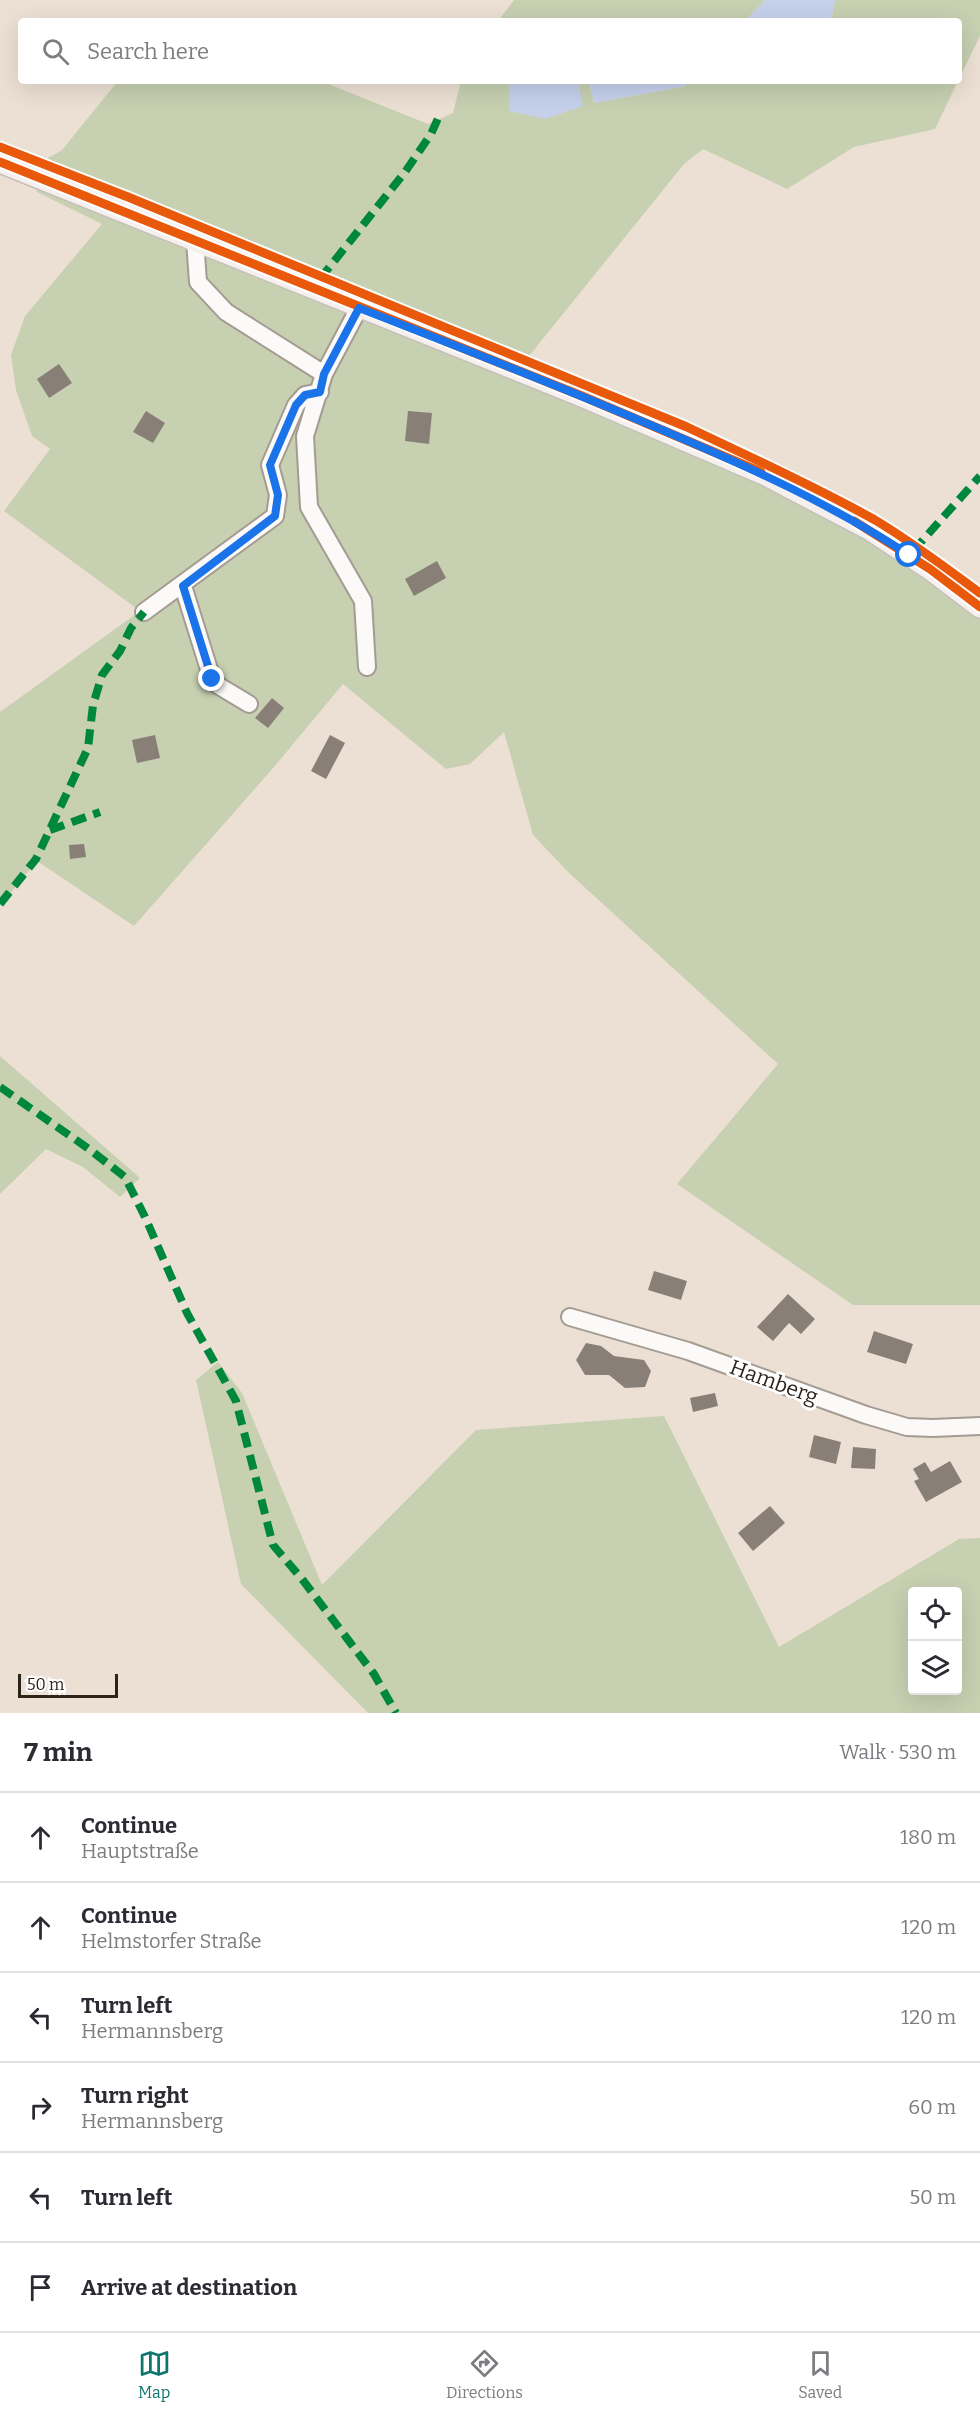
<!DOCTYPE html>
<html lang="en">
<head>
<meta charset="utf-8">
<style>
  :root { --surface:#fff; --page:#f7f7f7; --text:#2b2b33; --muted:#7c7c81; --line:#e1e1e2; --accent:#0f766e }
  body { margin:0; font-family:Bitter,serif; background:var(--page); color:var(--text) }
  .controls { position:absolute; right:18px; bottom:18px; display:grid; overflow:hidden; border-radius:6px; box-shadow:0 6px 24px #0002 }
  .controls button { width:54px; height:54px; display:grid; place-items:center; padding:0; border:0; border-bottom:2px solid var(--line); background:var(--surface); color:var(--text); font:30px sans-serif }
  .scale { position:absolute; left:18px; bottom:15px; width:100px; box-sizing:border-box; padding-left:6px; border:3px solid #2c231b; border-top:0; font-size:16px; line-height:21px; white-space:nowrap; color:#2c231b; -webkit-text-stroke:4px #fff; paint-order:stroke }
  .stop { position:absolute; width:18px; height:18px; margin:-14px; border:4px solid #1a73e8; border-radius:50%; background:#fff }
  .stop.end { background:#1a73e8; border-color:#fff; box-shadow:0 2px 6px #0008 }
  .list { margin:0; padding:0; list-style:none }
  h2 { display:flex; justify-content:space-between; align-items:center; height:78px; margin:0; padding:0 24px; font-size:26px }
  h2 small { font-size:20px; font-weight:400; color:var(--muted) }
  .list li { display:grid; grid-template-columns:39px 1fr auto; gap:18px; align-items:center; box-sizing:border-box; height:90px; padding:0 24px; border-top:2px solid var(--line) }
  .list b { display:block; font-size:22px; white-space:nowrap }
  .list p { margin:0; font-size:20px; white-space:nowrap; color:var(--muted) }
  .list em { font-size:20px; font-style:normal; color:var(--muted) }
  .icon { flex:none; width:33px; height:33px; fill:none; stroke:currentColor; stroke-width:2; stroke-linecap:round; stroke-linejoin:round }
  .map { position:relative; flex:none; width:980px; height:1713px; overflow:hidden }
  .search { position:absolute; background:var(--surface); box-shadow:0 6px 24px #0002; left:18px; right:18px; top:18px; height:66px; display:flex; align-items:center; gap:15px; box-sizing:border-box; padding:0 21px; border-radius:6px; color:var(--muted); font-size:22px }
  .sheet { height:618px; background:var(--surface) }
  nav { display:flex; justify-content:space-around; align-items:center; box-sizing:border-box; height:84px; border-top:2px solid var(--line); background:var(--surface); font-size:16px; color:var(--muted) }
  nav a { display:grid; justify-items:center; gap:3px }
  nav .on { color:var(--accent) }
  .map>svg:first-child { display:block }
  .green { fill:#c7d0b1; fill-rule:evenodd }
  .water { fill:#c5d1eb }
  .building { fill:#887f76 }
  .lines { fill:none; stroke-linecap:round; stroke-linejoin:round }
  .minor-casing { stroke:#a49b92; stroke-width:20 }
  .major-casing { stroke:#c6c0ba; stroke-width:24 }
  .minor { stroke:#fcfaf9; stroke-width:16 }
  .major { stroke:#f5f0ee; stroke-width:21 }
  .quiet { stroke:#00873e; stroke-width:8; stroke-dasharray:15 8; stroke-linecap:butt }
  .cycleway-casing { stroke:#fff; stroke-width:13 }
  .cycleway { stroke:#e8590c; stroke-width:9 }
  .route { stroke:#1a73e8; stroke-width:8 }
  .labels { text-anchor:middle; stroke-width:6; stroke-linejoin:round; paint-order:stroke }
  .street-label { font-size:21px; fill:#2c231b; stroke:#fff }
</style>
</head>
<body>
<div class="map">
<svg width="980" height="1713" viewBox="0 0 980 1713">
  <rect width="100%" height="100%" fill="#ece0d4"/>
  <g class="green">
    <path d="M 514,0 L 765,0 L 747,19 L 751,21 L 498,21 Z"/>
    <path d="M 835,0 L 980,0 L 980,36 L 959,79 L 959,21 L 831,21 Z"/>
    <path d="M 118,81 L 321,81 L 428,124 L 453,113 L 461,81 L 523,81 L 509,84 L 582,106 L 578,81 L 589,81 L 594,103 L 686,86 L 685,81 L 958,81 L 935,129 L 854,147 L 787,189 L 703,149 L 684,164 L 529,356 L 658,411 L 651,432 L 763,479 L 870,540 L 980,617 L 980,1305 L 853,1305 L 677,1184 L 778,1064 L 568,872 L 533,835 L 504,732 L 470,764 L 446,769 L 343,684 L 274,767 L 134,926 L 37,861 L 0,906 L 0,712 L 140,611 L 4,511 L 50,449 L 32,436 L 16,390 L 11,355 L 25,316 L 102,224 L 37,192 L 36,165 L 62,150 Z"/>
    <path d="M 0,1056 L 140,1178 L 120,1197 L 83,1167 L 46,1149 L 0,1194 Z"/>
    <path d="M 218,1362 L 242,1393 L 322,1585 L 476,1430 L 664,1416 L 779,1647 L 959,1539 L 980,1538 L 980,1713 L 368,1713 L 241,1584 L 196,1380 ZM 912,1592 L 958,1592 L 958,1690 L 912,1690 Z"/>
  </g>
  <g class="water">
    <path d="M 765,0 L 835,0 L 831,21 L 747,19 Z"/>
    <path d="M 523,81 L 578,81 L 583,106 L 545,119 L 509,111 L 509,83 Z"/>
    <path d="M 589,81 L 685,81 L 686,86 L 594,103 Z"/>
  </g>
  <g class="building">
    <path d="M 59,364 L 72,383 L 49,398 L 37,379 Z"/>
    <path d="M 146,411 L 165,423 L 153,443 L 133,432 Z"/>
    <path d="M 408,411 L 432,413 L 429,444 L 405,441 Z"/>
    <path d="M 437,561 L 446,578 L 414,596 L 405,579 Z"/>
    <path d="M 272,698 L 284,708 L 268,728 L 255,718 Z"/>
    <path d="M 155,735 L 160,758 L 137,763 L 132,740 Z"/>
    <path d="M 330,735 L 345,743 L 326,779 L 311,771 Z"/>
    <path d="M 84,844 L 86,857 L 70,859 L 69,845 Z"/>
    <path d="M 654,1271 L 687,1281 L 681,1300 L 648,1290 Z"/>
    <path d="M 788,1294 L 815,1319 L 801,1334 L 789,1323 L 773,1341 L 757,1327 Z"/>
    <path d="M 874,1331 L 913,1344 L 906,1364 L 867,1352 Z"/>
    <path d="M 586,1343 L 601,1346 L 614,1356 L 644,1360 L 651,1371 L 645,1387 L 625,1388 L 609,1375 L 585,1375 L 576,1360 Z"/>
    <path d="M 715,1393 L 718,1406 L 693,1412 L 690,1398 Z"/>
    <path d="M 814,1435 L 841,1442 L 836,1464 L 809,1457 Z"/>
    <path d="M 853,1447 L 876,1449 L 875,1469 L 851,1468 Z"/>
    <path d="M 950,1461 L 962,1482 L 926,1502 L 914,1481 L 919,1479 L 913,1469 L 925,1462 L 931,1472 Z"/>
    <path d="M 770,1506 L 785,1523 L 753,1551 L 738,1533 Z"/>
  </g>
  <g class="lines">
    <defs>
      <g id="minor">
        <path d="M 195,240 L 198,282 L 226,312 L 324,374"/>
        <path d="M 359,308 L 324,374 L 305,436 L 309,507 L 363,601 L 367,667"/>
        <path d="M 183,586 L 212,679 L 219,686 L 249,704"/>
        <path d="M 144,612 L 275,516 L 278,495 L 270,465 L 296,405 L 305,395 L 320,392"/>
        <path d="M 570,1317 L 688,1351 L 866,1415 L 907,1427 L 933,1428 L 980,1426"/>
      </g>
      <path id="major" d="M 0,162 L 582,396 L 764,474 L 869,529 L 930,569 L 980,607"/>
    </defs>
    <use href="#minor" class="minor-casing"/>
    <use href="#major" class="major-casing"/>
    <use href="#minor" class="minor"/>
    <use href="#major" class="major"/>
    <g class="quiet">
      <path d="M 320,279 L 405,172 L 431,134 L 440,114"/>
      <path d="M 913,551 L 980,476"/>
      <path d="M 50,830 L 100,812"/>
      <path d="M 0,904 L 36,859 L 88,748 L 93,705 L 102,675 L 120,651 L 131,628 L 144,612"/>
      <path d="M 0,1087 L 89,1149 L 125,1177 L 145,1217 L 187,1313 L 236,1401 L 273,1545 L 302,1579 L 374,1674 L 396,1713"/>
    </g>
    <defs>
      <g id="cycleway">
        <path d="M 0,147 L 128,197 L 687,427 C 750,457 814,486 875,520 C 912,542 946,568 980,593"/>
        <path d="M 0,162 L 582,396 L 761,472"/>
        <path d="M 854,521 L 930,569 L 980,607"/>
      </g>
    </defs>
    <use href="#cycleway" class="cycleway-casing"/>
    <use href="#cycleway" class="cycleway"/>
  </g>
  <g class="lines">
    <path class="route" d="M 212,679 L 183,586 L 275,516 L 278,495 L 270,465 L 296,405 L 305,395 L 320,392 L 324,374 L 359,308 C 462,348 565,388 667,432 C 751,468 833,505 909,555"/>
  </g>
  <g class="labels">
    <g class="street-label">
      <text transform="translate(774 1382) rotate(20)" y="7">Hamberg</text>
    </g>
  </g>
</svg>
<div class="controls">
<button><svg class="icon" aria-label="locate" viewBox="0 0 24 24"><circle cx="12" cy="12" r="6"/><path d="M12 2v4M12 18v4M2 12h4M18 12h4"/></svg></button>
<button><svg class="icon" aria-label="layers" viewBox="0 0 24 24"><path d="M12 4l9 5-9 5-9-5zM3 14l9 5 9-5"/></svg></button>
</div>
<div class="scale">50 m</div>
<div class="stop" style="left:909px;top:555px"></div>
<div class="stop end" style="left:212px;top:679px"></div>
<div class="search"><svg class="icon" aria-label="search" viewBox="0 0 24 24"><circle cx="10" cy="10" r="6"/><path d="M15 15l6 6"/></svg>Search here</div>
</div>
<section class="sheet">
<h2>7 min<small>Walk · 530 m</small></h2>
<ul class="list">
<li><svg class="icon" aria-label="ahead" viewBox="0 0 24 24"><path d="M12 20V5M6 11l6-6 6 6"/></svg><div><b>Continue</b><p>Hauptstraße</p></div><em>180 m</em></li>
<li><svg class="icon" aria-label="ahead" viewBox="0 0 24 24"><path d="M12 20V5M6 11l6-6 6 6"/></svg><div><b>Continue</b><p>Helmstorfer Straße</p></div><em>120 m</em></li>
<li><svg class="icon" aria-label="left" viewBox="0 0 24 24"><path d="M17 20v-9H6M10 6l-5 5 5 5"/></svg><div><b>Turn left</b><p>Hermannsberg</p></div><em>120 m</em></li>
<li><svg class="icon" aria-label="right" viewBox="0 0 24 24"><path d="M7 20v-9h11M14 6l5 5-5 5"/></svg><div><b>Turn right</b><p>Hermannsberg</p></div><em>60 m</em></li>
<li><svg class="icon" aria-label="left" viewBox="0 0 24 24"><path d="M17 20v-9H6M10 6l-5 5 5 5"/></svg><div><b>Turn left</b></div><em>50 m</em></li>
<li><svg class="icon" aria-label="arrive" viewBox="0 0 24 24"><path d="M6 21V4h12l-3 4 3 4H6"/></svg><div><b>Arrive at destination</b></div></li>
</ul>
</section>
<nav>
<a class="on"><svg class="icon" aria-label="map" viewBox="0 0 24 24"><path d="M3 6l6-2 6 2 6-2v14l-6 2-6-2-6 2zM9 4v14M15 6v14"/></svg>Map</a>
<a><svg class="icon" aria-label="directions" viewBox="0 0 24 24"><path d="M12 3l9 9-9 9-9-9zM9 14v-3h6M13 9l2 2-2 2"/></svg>Directions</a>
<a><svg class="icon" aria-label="saved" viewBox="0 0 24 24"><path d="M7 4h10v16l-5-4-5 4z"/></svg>Saved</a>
</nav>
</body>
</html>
